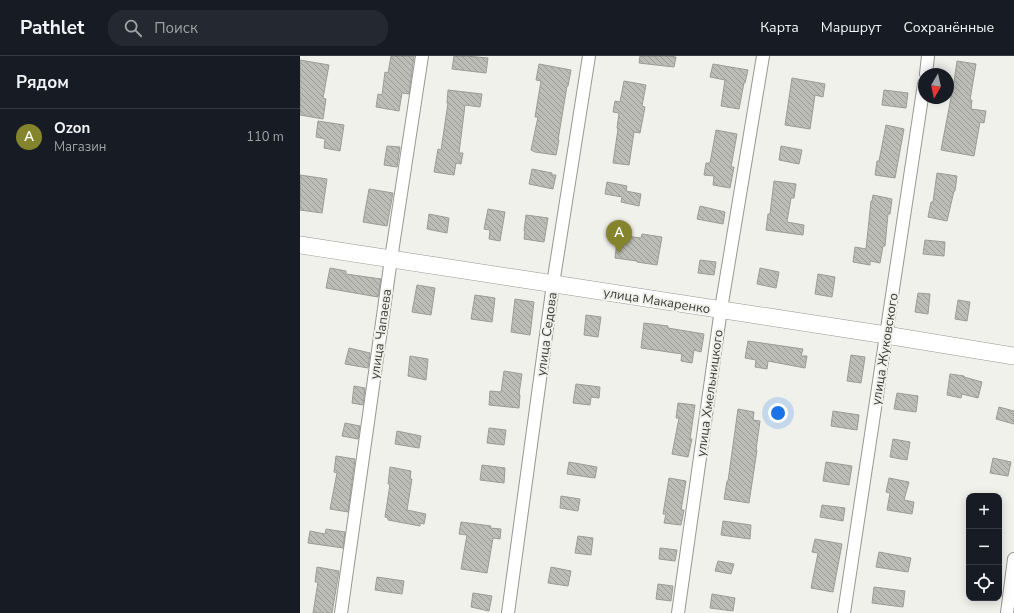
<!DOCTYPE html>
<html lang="ru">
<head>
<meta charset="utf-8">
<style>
  :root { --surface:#171b24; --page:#242831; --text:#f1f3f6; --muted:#9ea1a6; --line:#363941; --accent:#84842d }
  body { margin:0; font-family:"Nunito Sans",sans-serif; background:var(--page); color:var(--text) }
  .controls { position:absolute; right:12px; bottom:12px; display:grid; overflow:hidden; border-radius:8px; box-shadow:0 2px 10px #0003 }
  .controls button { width:36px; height:36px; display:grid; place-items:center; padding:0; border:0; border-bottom:1px solid var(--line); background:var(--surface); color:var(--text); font:20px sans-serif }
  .compass { position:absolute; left:618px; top:12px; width:36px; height:36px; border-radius:50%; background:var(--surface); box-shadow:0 2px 10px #0003; rotate:189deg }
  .you { position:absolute; left:478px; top:357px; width:14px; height:14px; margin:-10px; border:3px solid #fff; border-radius:50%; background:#1a73e8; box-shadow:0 0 0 6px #1a73e833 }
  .badge { display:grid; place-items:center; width:26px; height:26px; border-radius:50%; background:var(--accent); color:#fff; font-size:13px; font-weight:700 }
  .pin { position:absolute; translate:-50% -33px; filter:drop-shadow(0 1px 2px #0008) }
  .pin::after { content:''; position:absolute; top:21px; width:14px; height:12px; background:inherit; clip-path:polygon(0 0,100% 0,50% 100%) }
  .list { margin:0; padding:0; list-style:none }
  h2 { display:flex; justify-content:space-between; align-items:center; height:52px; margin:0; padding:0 16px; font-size:17px }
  h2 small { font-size:13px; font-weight:400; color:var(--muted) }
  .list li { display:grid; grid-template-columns:26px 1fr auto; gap:12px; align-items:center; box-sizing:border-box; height:56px; padding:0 16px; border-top:1px solid var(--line) }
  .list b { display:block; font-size:15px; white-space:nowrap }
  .list p { margin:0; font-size:13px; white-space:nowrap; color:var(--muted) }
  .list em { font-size:13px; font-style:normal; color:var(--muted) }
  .icon { flex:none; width:22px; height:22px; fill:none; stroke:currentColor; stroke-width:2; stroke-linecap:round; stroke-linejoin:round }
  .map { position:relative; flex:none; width:714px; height:557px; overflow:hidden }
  header { display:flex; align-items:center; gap:24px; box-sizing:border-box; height:56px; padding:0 20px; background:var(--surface); border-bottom:1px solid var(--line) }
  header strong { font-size:19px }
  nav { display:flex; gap:22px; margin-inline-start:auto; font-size:14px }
  .search { width:280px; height:36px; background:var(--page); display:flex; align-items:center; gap:10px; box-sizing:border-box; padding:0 14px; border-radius:16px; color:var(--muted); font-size:15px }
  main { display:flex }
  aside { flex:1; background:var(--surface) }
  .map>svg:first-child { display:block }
  .building { fill:url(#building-back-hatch); stroke:#9b9c96 }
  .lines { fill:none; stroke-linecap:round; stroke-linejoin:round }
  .street-casing { stroke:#979792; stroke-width:14 }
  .secondary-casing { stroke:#979792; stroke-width:18 }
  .street { stroke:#fff; stroke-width:12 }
  .secondary { stroke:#fff; stroke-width:17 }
  .labels { text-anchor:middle; stroke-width:4; stroke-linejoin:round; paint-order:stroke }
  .street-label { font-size:13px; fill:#3c3c3a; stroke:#f0f1eb }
</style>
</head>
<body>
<header>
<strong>Pathlet</strong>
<div class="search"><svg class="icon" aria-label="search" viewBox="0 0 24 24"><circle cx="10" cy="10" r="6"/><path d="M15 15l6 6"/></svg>Поиск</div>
<nav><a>Карта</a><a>Маршрут</a><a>Сохранённые</a></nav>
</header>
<main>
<aside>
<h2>Рядом<small></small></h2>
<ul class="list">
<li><span class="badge">A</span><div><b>Ozon</b><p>Магазин</p></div><em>110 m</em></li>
</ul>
</aside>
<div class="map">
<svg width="714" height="557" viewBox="0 0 714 557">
  <defs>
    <pattern id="building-back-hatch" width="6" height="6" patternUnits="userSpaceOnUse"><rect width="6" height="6" fill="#bdbdb7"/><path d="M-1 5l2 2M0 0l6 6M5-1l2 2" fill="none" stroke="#9b9b96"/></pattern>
  </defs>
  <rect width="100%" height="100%" fill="#f0f1eb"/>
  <g class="building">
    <path d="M 91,0 L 114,0 L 109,38 L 102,37 L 99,55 L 76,51 L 78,38 L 82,39 L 85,16 L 88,17 Z"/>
    <path d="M 154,0 L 166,0 L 188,2 L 186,17 L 152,13 Z"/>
    <path d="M 340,0 L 368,0 L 376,1 L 374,11 L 339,7 Z"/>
    <path d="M 0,4 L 29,9 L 23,42 L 26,43 L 23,63 L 0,59 Z"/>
    <path d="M 657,5 L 676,8 L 670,44 L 672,44 L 671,53 L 686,55 L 684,67 L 680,66 L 674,100 L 641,94 L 654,26 Z"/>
    <path d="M 239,8 L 271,14 L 268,30 L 267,30 L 258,84 L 259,84 L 256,99 L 235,96 L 231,94 L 238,61 L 235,61 L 241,25 L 236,24 Z"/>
    <path d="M 413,8 L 448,14 L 445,27 L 444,27 L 439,53 L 421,50 L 425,24 L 410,21 Z"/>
    <path d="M 492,22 L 525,28 L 523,41 L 515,39 L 510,73 L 485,69 Z"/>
    <path d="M 324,25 L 346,29 L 342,50 L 345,51 L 340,77 L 334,76 L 329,109 L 313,107 L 318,73 L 317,72 L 319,57 L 313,56 L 315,45 L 320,46 Z"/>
    <path d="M 148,34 L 182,38 L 180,51 L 165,49 L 159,97 L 163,97 L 161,108 L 156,107 L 154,119 L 134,116 L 138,93 L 141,94 L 148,47 L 147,47 Z"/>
    <path d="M 584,34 L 608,37 L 606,52 L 582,49 Z"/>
    <path d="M 18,65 L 44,69 L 40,95 L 24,92 L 25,83 L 16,81 Z"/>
    <path d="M 586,69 L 604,73 L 595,122 L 575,119 L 577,105 L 579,105 Z"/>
    <path d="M 416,74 L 437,78 L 431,111 L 434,111 L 430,132 L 413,129 L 414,120 L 404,119 L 406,107 L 410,107 Z"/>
    <path d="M 87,90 L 100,91 L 97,111 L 84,109 Z"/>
    <path d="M 481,90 L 502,94 L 499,108 L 479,104 Z"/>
    <path d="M 232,113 L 252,117 L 252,119 L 256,119 L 253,133 L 229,128 Z"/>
    <path d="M 637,117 L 657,120 L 655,135 L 654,135 L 647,165 L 628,161 L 631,146 L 633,146 Z"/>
    <path d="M 0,119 L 27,123 L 22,157 L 0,154 Z"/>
    <path d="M 474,125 L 496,128 L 494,142 L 491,142 L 487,166 L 504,169 L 503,179 L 466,174 L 468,158 L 470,158 Z"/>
    <path d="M 307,126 L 327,130 L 326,135 L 341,138 L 339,150 L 321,146 L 322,141 L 305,138 Z"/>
    <path d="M 69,133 L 93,137 L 87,170 L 63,166 Z"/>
    <path d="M 573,139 L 592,143 L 590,158 L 588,158 L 585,190 L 583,190 L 580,207 L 570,205 L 570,209 L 553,206 L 555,191 L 566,193 L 571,145 L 572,145 Z"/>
    <path d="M 400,150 L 425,156 L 423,168 L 397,163 Z"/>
    <path d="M 188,153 L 205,156 L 200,185 L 189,183 L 190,174 L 184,173 Z"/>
    <path d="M 129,158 L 149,162 L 147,177 L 127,173 Z"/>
    <path d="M 226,159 L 248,162 L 244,186 L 224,183 L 225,175 L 224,175 Z"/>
    <path d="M 342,178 L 362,181 L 357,209 L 337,206 L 337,205 L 315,202 L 318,179 L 341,182 Z"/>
    <path d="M 625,184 L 645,186 L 644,200 L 623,198 Z"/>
    <path d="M 400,204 L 416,206 L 414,219 L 398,217 Z"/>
    <path d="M 30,212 L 46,215 L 46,218 L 81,223 L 78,241 L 26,232 Z"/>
    <path d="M 460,212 L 479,216 L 476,232 L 457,228 Z"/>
    <path d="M 518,218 L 535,221 L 532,241 L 515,238 Z"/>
    <path d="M 117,229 L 135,232 L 131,259 L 112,256 Z"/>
    <path d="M 618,237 L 630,238 L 628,258 L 615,256 Z"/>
    <path d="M 175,239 L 195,242 L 192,266 L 171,263 Z"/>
    <path d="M 215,243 L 234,246 L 230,279 L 211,276 Z"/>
    <path d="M 658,244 L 670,246 L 667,265 L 655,263 Z"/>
    <path d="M 286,259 L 301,261 L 298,281 L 284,279 Z"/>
    <path d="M 344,267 L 368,270 L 368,272 L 404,278 L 401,296 L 394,294 L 392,307 L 381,305 L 382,298 L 341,292 Z"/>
    <path d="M 448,285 L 503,293 L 501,300 L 507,300 L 505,312 L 468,305 L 467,313 L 455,311 L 456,304 L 445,302 Z"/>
    <path d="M 49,292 L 70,297 L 68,312 L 45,308 Z"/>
    <path d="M 551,299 L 565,301 L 561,327 L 547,325 Z"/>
    <path d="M 110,300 L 128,303 L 126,324 L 108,320 Z"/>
    <path d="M 204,315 L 222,318 L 219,338 L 220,339 L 219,352 L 189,349 L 190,335 L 201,336 Z"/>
    <path d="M 650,318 L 664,320 L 664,321 L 682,326 L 678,342 L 662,338 L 661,342 L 647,339 Z"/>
    <path d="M 276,328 L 300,331 L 299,342 L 291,341 L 290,349 L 273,347 Z"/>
    <path d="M 54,330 L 65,332 L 63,349 L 52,347 Z"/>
    <path d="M 597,337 L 618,340 L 616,356 L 594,353 Z"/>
    <path d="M 378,347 L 395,349 L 390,383 L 392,383 L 388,401 L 372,398 L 379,362 L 376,362 Z"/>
    <path d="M 699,351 L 714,355 L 714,368 L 696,363 Z"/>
    <path d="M 438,353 L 454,356 L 453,364 L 460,365 L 456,394 L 457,394 L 449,447 L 424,443 L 427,425 L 428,425 Z"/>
    <path d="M 533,355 L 559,359 L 557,374 L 531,370 Z"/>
    <path d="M 45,367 L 60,370 L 58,383 L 42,380 Z"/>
    <path d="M 189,372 L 206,374 L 204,389 L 187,387 Z"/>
    <path d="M 97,375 L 121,380 L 119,392 L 95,388 Z"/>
    <path d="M 593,383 L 610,386 L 607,404 L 590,401 Z"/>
    <path d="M 36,400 L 55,403 L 48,456 L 30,453 L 37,417 L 34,416 Z"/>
    <path d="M 693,402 L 711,406 L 708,420 L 690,417 Z"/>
    <path d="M 269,406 L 297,411 L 295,422 L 267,418 Z"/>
    <path d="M 526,406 L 552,410 L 549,429 L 523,425 Z"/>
    <path d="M 182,409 L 205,412 L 204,427 L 180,424 Z"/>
    <path d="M 90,411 L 111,415 L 110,423 L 112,423 L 107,454 L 126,458 L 124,468 L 120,467 L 120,470 L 88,464 L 88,462 L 85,461 L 90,428 L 88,428 Z"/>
    <path d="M 369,422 L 386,425 L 381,454 L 384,454 L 381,469 L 364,467 L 366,458 L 363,458 Z"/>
    <path d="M 589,422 L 609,426 L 604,444 L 614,446 L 612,458 L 587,454 L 590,437 L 586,436 Z"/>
    <path d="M 261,440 L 280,443 L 278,455 L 260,452 Z"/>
    <path d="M 522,449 L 545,452 L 543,465 L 520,461 Z"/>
    <path d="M 423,465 L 451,469 L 450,483 L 421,479 Z"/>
    <path d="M 161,466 L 191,470 L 190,472 L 201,473 L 200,483 L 193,482 L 187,517 L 161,513 L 167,479 L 159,478 Z"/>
    <path d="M 26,473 L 45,476 L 43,492 L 8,487 L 10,475 L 25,478 Z"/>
    <path d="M 278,480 L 293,482 L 291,499 L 275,497 Z"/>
    <path d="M 515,483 L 542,488 L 533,536 L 511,532 L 518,497 L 512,496 Z"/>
    <path d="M 360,492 L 377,494 L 375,505 L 359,503 Z"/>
    <path d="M 579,496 L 611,502 L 608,516 L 576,511 Z"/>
    <path d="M 418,505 L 434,508 L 431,518 L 415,515 Z"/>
    <path d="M 17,511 L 39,515 L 32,557 L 13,557 L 18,526 L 15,526 Z"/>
    <path d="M 251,511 L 271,515 L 268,530 L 248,527 Z"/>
    <path d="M 77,521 L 104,525 L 102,538 L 75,534 Z"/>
    <path d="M 358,528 L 373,530 L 371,545 L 356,543 Z"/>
    <path d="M 574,531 L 605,535 L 603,551 L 572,547 Z"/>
    <path d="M 173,537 L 192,540 L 189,555 L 171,551 Z"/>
    <path d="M 412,538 L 435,542 L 433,555 L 410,552 Z"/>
  </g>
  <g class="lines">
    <defs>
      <g id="street">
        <path d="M 626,18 L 628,0"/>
        <path d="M 41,557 L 91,203 L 122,0"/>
        <path d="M 208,557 L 253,228 L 289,0"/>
        <path d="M 378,557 L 421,253 L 463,0"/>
        <path d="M 544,557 L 624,28"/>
        <path d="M 707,557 L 714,503"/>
      </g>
      <path id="secondary" d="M 0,189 L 586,279 L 714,300"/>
    </defs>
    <use href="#street" class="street-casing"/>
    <use href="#secondary" class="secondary-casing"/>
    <use href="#street" class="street"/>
    <use href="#secondary" class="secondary"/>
  </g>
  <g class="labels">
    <g class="street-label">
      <text transform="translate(357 244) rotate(9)" y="5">улица Макаренко</text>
      <text transform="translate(80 278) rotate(-82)" y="5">улица Чапаева</text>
      <text transform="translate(246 278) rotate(-82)" y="5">улица Седова</text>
      <text transform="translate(584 293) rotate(-81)" y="5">улица Жуковского</text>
      <text transform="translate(409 337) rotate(-82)" y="5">улица Хмельницкого</text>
    </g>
  </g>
</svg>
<div class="controls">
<button>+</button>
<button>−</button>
<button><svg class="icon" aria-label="locate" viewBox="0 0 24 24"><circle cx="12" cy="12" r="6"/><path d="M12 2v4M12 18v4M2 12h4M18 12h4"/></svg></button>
</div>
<svg class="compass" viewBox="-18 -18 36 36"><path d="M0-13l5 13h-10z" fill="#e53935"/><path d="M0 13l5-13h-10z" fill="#9ea1a6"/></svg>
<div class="you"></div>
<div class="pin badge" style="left:319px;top:197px">A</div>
</div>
</main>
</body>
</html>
